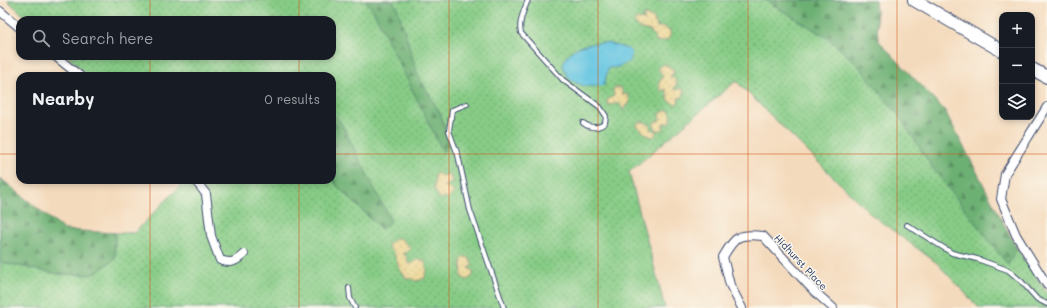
<!DOCTYPE html>
<html lang="en">
<head>
<meta charset="utf-8">
<style>
  :root { --surface:#171b24; --page:#20242c; --text:#f1f3f6; --muted:#9ea1a6; --line:#363941 }
  body { margin:0; font-family:Mali,sans-serif; background:var(--page); color:var(--text) }
  .controls { position:absolute; right:12px; top:12px; display:grid; overflow:hidden; border-radius:8px; box-shadow:0 2px 6px #0003 }
  .controls button { width:36px; height:36px; display:grid; place-items:center; padding:0; border:0; border-bottom:1px solid var(--line); background:var(--surface); color:var(--text); font:20px sans-serif }
  .list { margin:0; padding:0; list-style:none }
  h2 { display:flex; justify-content:space-between; align-items:center; height:52px; margin:0; padding:0 16px; font-size:17px }
  h2 small { font-size:13px; font-weight:400; color:var(--muted) }
  .icon { flex:none; width:22px; height:22px; fill:none; stroke:currentColor; stroke-width:2; stroke-linecap:round; stroke-linejoin:round }
  .map { position:relative; flex:none; width:1047px; height:308px; overflow:hidden }
  .search { position:absolute; background:var(--surface); box-shadow:0 2px 6px #0003; left:16px; top:16px; width:320px; height:44px; display:flex; align-items:center; gap:10px; box-sizing:border-box; padding:0 14px; border-radius:12px; color:var(--muted); font-size:15px }
  .panel { position:absolute; background:var(--surface); box-shadow:0 2px 6px #0003; left:16px; top:72px; width:320px; height:112px; border-radius:12px }
  .map>svg:first-child { display:block }
  .grass { fill:url(#grass-dots); stroke:#517e72 }
  .forest { fill:url(#forest-firs); stroke:#447068 }
  .sand { fill:url(#sand-dots); stroke:#84847e }
  .water { fill:#63c5e1; stroke:#3f7aa0 }
  .lines { fill:none; stroke-linecap:round; stroke-linejoin:round }
  .lane-casing { stroke:#3c496c; stroke-width:6 }
  .street-casing { stroke:#3c496c; stroke-width:10 }
  .secondary-casing { stroke:#3c496c; stroke-width:14 }
  .lane { stroke:#fff; stroke-width:4 }
  .street { stroke:#fff; stroke-width:8 }
  .secondary { stroke:#fff; stroke-width:12 }
  .grid { fill:none; stroke:#d45514; stroke-width:1; stroke-opacity:0.55 }
  .labels { text-anchor:middle; stroke-width:3; stroke-linejoin:round; paint-order:stroke }
  .street-label { font-size:10px; fill:#1b2f5e; stroke:#fbf7ec }
</style>
</head>
<body>
<div class="map">
<svg width="1047" height="308" viewBox="0 0 1047 308">
  <defs>
    <pattern id="grass-dots" width="8" height="8" patternUnits="userSpaceOnUse"><rect width="8" height="8" fill="#87cc86"/><path d="M2 2h.1M6 6h.1" fill="none" stroke="#6ea671" stroke-width="1.8" stroke-linecap="round"/></pattern>
    <pattern id="forest-firs" width="22" height="20" patternUnits="userSpaceOnUse"><rect width="22" height="20" fill="#6db073"/><path d="M5 1l3.5 6h-7zM16 11l3.5 6h-7z" fill="#599062"/></pattern>
    <pattern id="sand-dots" width="8" height="8" patternUnits="userSpaceOnUse"><rect width="8" height="8" fill="#eeda9e"/><path d="M2 2h.1M6 6h.1" fill="none" stroke="#ccbb8a" stroke-width="1.8" stroke-linecap="round"/></pattern>
  </defs>
  <rect width="100%" height="100%" fill="#fbf7ec"/>
  <filter id="ink" filterUnits="userSpaceOnUse"><feTurbulence type="fractalNoise" baseFrequency=".025" numOctaves="2"/><feDisplacementMap in="SourceGraphic" scale="8" xChannelSelector="R" yChannelSelector="G"/><feConvolveMatrix kernelMatrix="1 2 1 2 8 2 1 2 1" color-interpolation-filters="sRGB"/></filter>
  <filter id="wash" filterUnits="userSpaceOnUse"><feTurbulence type="fractalNoise" baseFrequency=".012" numOctaves="4" result="noise"/><feDisplacementMap in="SourceGraphic" scale="16" xChannelSelector="R" yChannelSelector="G"/><feGaussianBlur stdDeviation="0.9" result="paint"/><feColorMatrix in="noise" values="0 0 0 0 0 0 0 0 0 0 0 0 0 0 0 0 0 1.4 0 .05"/><feComposite in="paint" operator="in"/></filter>
  <g filter="url(#wash)">
    <rect width="100%" height="100%" fill="#f4dabc"/>
    <path class="grass" d="M 7,0 L 875,0 L 878,40 L 1047,293 L 1047,308 L 979,308 L 937,263 L 872,215 L 736,81 L 629,172 L 665,308 L 0,308 L 0,178 L 67,233 L 134,233 L 186,180 L 332,180 L 332,76 L 88,76 L 67,56 L 332,56 L 332,20 L 29,20 Z"/>
    <g class="forest">
      <path d="M 365,0 L 391,0 L 397,7 L 418,75 L 441,115 L 449,143 L 443,152 L 372,8 Z"/>
      <path d="M 765,0 L 875,0 L 878,40 L 945,111 L 1017,249 L 1008,265 L 932,167 L 898,114 L 856,63 L 826,37 Z"/>
      <path d="M 332,113 L 340,121 L 391,221 L 381,229 L 337,186 L 332,177 Z"/>
      <path d="M 0,178 L 64,230 L 115,233 L 115,259 L 92,275 L 57,274 L 0,262 Z"/>
    </g>
    <g class="sand">
      <path d="M 645,15 L 653,18 L 657,27 L 663,27 L 670,31 C 672,40 663,43 656,41 L 651,31 L 641,29 L 634,23 L 636,19 L 645,20 L 643,16 Z"/>
      <path d="M 665,64 L 673,69 L 674,73 L 670,76 L 675,79 L 677,84 L 674,88 L 676,90 L 682,88 L 684,91 L 683,97 L 678,98 L 679,102 L 676,104 L 669,101 L 666,89 L 662,91 C 657,85 660,81 663,76 L 659,70 L 659,67 Z"/>
      <path d="M 618,87 L 622,89 L 622,95 L 628,94 L 630,103 L 625,106 L 625,112 L 619,103 L 610,105 L 607,103 L 608,99 L 614,96 L 613,89 Z"/>
      <path d="M 666,110 L 670,111 L 672,118 L 669,124 L 663,123 L 664,129 L 658,131 L 654,126 L 654,122 L 660,120 L 659,115 Z"/>
      <path d="M 639,122 L 645,122 L 650,125 L 650,129 L 657,131 L 656,135 L 653,137 C 644,135 642,129 636,126 Z"/>
      <path d="M 438,173 L 441,176 L 450,174 L 452,182 L 445,186 L 452,190 L 454,193 L 448,199 L 445,197 L 440,199 L 434,189 L 435,174 Z"/>
      <path d="M 397,238 L 400,238 L 410,247 L 409,251 L 402,254 L 406,255 L 408,262 L 411,264 L 419,259 L 425,261 L 427,271 L 424,279 L 415,281 L 411,278 L 407,279 L 399,268 L 394,253 L 388,247 L 389,243 Z"/>
      <path d="M 465,256 L 469,258 L 473,265 L 469,268 L 473,270 L 473,276 L 467,280 L 462,277 L 461,261 Z"/>
    </g>
    <path class="water" d="M 607,43 L 628,49 L 632,53 L 630,61 L 618,67 L 608,68 L 604,85 C 587,89 567,85 563,65 C 569,45 588,43 607,43 Z"/>
  </g>
  <g filter="url(#ink)">
    <g class="lines">
      <defs>
        <g id="lane">
          <path d="M 528,0 C 524,10 518,23 521,33 L 563,80 L 600,107 L 606,116 L 605,123 C 598,129 590,128 583,123"/>
          <path d="M 467,104 L 452,110 L 449,131 L 458,155 L 470,210 L 504,308"/>
          <path d="M 907,225 L 952,253 L 977,259 L 1008,270 L 1021,281 L 1037,299 L 1047,304"/>
          <path d="M 349,288 L 350,298 L 355,308"/>
        </g>
        <g id="street">
          <path d="M 0,11 L 20,28"/>
          <path d="M 55,56 L 80,76"/>
          <path d="M 1047,107 L 1005,174 L 1001,199 L 1016,235 L 1047,285"/>
          <path d="M 195,180 L 206,194 L 211,236 L 220,260 C 231,264 235,262 244,254"/>
          <path d="M 742,308 L 730,285 L 723,257 C 735,236 739,233 763,236 L 814,291 L 833,308"/>
        </g>
        <g id="secondary">
          <path d="M 914,0 L 1002,51"/>
          <path d="M 1032,69 L 1047,77"/>
        </g>
      </defs>
      <use href="#lane" class="lane-casing"/>
      <use href="#street" class="street-casing"/>
      <use href="#secondary" class="secondary-casing"/>
      <use href="#lane" class="lane"/>
      <use href="#street" class="street"/>
      <use href="#secondary" class="secondary"/>
    </g>
  </g>
  <path class="grid" d="M 150,0 L 150,20M 299,0 L 299,20M 449,0 L 449,308M 598,0 L 598,308M 748,0 L 748,308M 897,0 L 897,308M 150,56 L 150,76M 299,56 L 299,76M 0,154 L 20,154M 332,154 L 1047,154M 150,180 L 150,308M 299,180 L 299,308"/>
  <g class="labels">
    <g class="street-label">
      <text transform="translate(801 262) rotate(47)" y="4">Hidhurst Place</text>
    </g>
  </g>
</svg>
<div class="controls">
<button>+</button>
<button>−</button>
<button><svg class="icon" aria-label="layers" viewBox="0 0 24 24"><path d="M12 4l9 5-9 5-9-5zM3 14l9 5 9-5"/></svg></button>
</div>
<div class="search"><svg class="icon" aria-label="search" viewBox="0 0 24 24"><circle cx="10" cy="10" r="6"/><path d="M15 15l6 6"/></svg>Search here</div>
<section class="panel">
<h2>Nearby<small>0 results</small></h2>
<ul class="list">
</ul>
</section>
</div>
</body>
</html>
